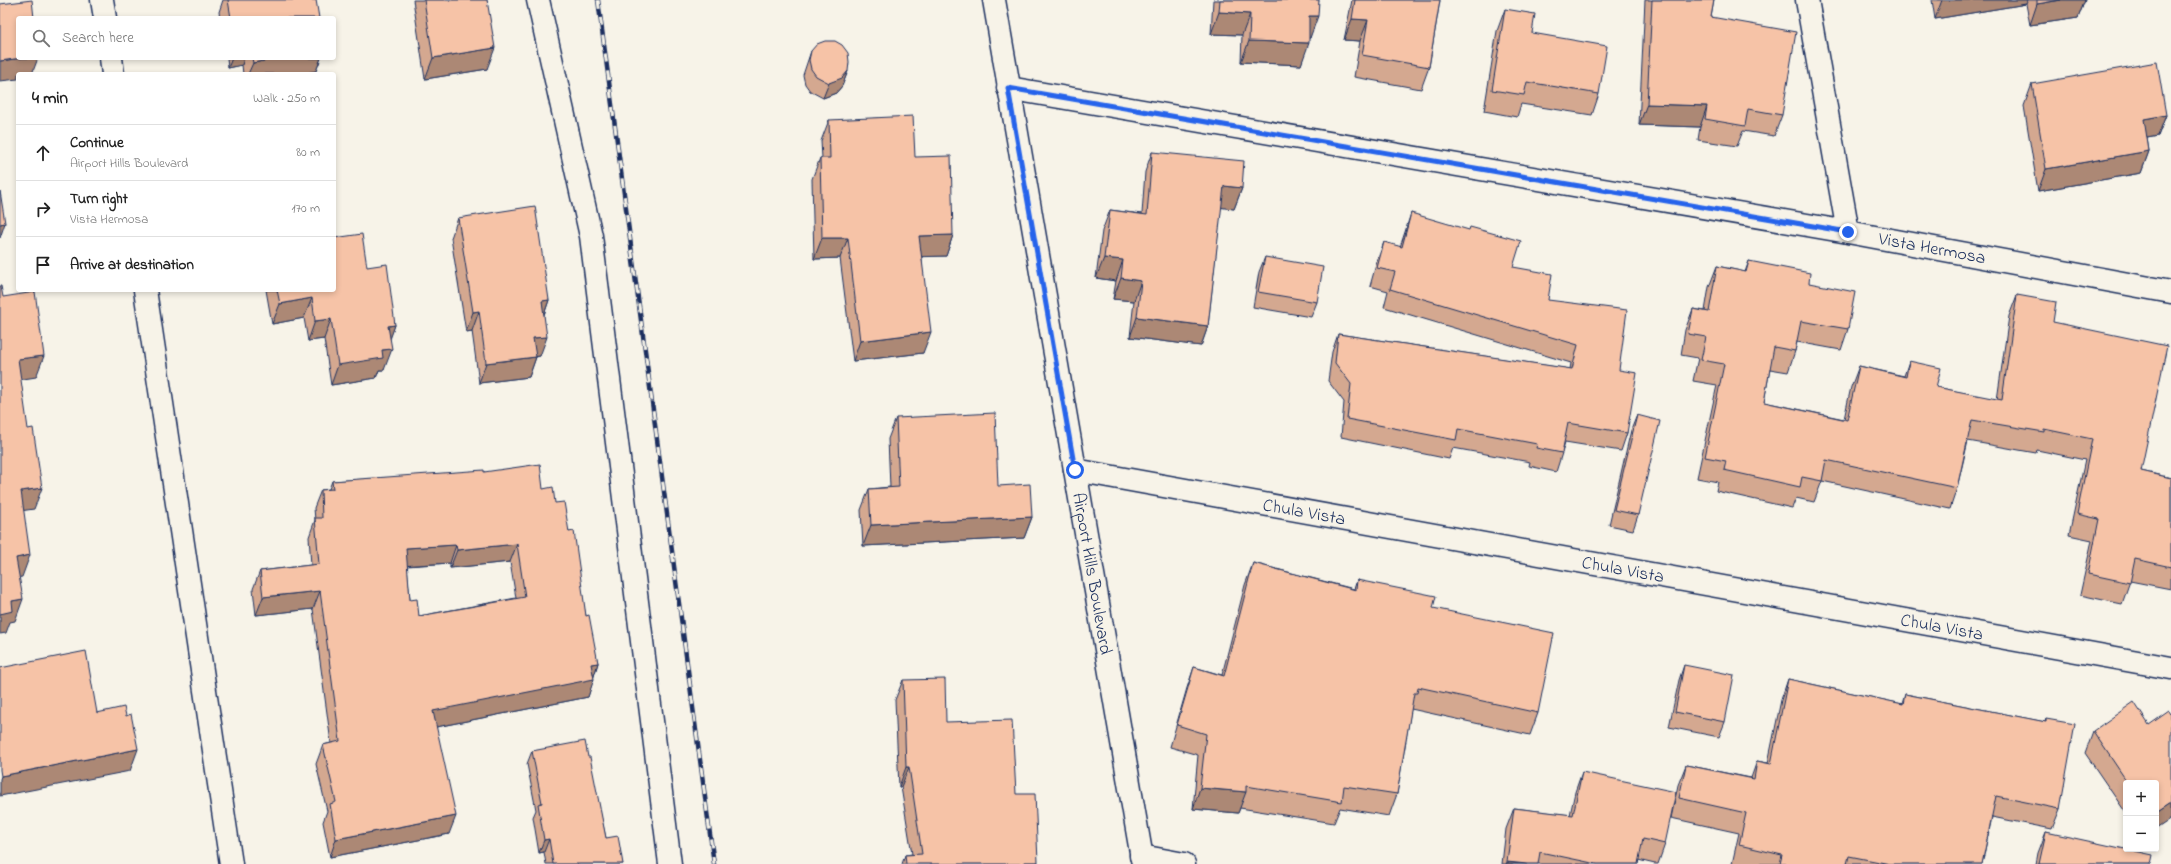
<!DOCTYPE html>
<html lang="en">
<head>
<meta charset="utf-8">
<style>
  :root { --surface:#fff; --page:#f6f6f6; --text:#222; --muted:#767676; --line:#e0e0e0 }
  body { margin:0; font-family:"Indie Flower",sans-serif; background:var(--page); color:var(--text) }
  .controls { position:absolute; right:12px; bottom:12px; display:grid; overflow:hidden; border-radius:4px; box-shadow:0 2px 6px #0003 }
  .controls button { width:36px; height:36px; display:grid; place-items:center; padding:0; border:0; border-bottom:1px solid var(--line); background:var(--surface); color:var(--text); font:20px sans-serif }
  .stop { position:absolute; width:12px; height:12px; margin:-9px; border:3px solid #2563eb; border-radius:50%; background:#fff }
  .stop.end { background:#2563eb; border-color:#fff; box-shadow:0 1px 4px #0008 }
  .list { margin:0; padding:0; list-style:none }
  h2 { display:flex; justify-content:space-between; align-items:center; height:52px; margin:0; padding:0 16px; font-size:17px }
  h2 small { font-size:13px; font-weight:400; color:var(--muted) }
  .list li { display:grid; grid-template-columns:26px 1fr auto; gap:12px; align-items:center; box-sizing:border-box; height:56px; padding:0 16px; border-top:1px solid var(--line) }
  .list b { display:block; font-size:15px; white-space:nowrap }
  .list p { margin:0; font-size:13px; white-space:nowrap; color:var(--muted) }
  .list em { font-size:13px; font-style:normal; color:var(--muted) }
  .icon { flex:none; width:22px; height:22px; fill:none; stroke:currentColor; stroke-width:2; stroke-linecap:round; stroke-linejoin:round }
  .map { position:relative; flex:none; width:2171px; height:864px; overflow:hidden }
  .search { position:absolute; background:var(--surface); box-shadow:0 2px 6px #0003; left:16px; top:16px; width:320px; height:44px; display:flex; align-items:center; gap:10px; box-sizing:border-box; padding:0 14px; border-radius:4px; color:var(--muted); font-size:15px }
  .panel { position:absolute; background:var(--surface); box-shadow:0 2px 6px #0003; left:16px; top:72px; width:320px; height:220px; border-radius:4px }
  .map>svg:first-child { display:block }
  .lines { fill:none; stroke-linecap:round; stroke-linejoin:round }
  .minor-casing { stroke:#1b2f5e; stroke-width:25 }
  .minor { stroke:#f7f3e8; stroke-width:22 }
  .rail-casing { stroke:#1b2f5e; stroke-width:4.5 }
  .rail { stroke:#f7f3e8; stroke-width:3; stroke-dasharray:9; stroke-linecap:butt }
  .wall { fill:#d4a890; stroke:#1b2f5e; fill-rule:evenodd }
  .shaded-wall { fill:#ac8875; stroke:#1b2f5e }
  .building { fill:#f6c3a7; stroke:#1b2f5e; fill-rule:evenodd }
  .route { stroke:#2563eb; stroke-width:5 }
  .labels { text-anchor:middle; stroke-width:3; stroke-linejoin:round; paint-order:stroke }
  .street-label { font-size:18px; fill:#1b2f5e; stroke:#f7f3e8 }
</style>
</head>
<body>
<div class="map">
<svg width="2171" height="864" viewBox="0 0 2171 864">
  <rect width="100%" height="100%" fill="#f7f3e8"/>
  <filter id="ink" filterUnits="userSpaceOnUse"><feTurbulence type="fractalNoise" baseFrequency=".025" numOctaves="2"/><feDisplacementMap in="SourceGraphic" scale="8" xChannelSelector="R" yChannelSelector="G"/><feConvolveMatrix kernelMatrix="1 2 1 2 8 2 1 2 1" color-interpolation-filters="sRGB"/></filter>
  <g filter="url(#ink)">
    <g class="lines">
      <defs>
        <g id="minor">
          <path d="M 102,0 L 105,18"/>
          <path d="M 538,0 L 591,236 L 670,864"/>
          <path id="s1" d="M 994,0 L 1143,864"/>
          <path d="M 1807,0 L 1848,232"/>
          <path d="M 111,58 L 113,74"/>
          <path id="s2" d="M 1008,88 L 1848,232 L 2171,292"/>
          <path d="M 145,290 L 231,864"/>
          <path id="s3" d="M 1075,470 L 2171,668"/>
          <path d="M 1141,856 L 1184,864"/>
        </g>
      </defs>
      <use href="#minor" class="minor-casing"/>
      <use href="#minor" class="minor"/>
      <defs>
        <path id="rail" d="M 598,0 L 714,864"/>
      </defs>
      <use href="#rail" class="rail-casing"/>
      <use href="#rail" class="rail"/>
    </g>
    <g class="wall">
      <path d="M 223,0 L 228,0 L 319,18 L 220,18 L 219,12 Z"/>
      <path d="M 413,0 L 487,0 L 487,69 L 425,79 Z"/>
      <path d="M 1213,0 L 1319,0 L 1310,38 L 1309,38 L 1301,65 L 1241,62 L 1242,35 L 1211,34 Z"/>
      <path d="M 1352,0 L 1440,0 L 1429,67 L 1421,89 L 1354,77 L 1360,41 L 1344,40 Z"/>
      <path d="M 1645,0 L 1714,0 L 1711,17 L 1782,115 L 1774,136 L 1743,131 L 1737,146 L 1698,140 L 1700,127 L 1639,125 Z"/>
      <path d="M 1932,0 L 2085,0 L 2078,18 L 2030,25 L 2026,4 L 1935,19 Z"/>
      <path d="M 1505,9 L 1599,94 L 1592,115 L 1521,104 L 1517,117 L 1484,111 L 1497,31 Z"/>
      <path d="M 811,51 L 848,71 L 842,86 L 836,93 L 823,98 L 810,91 L 805,84 L 803,75 Z"/>
      <path d="M 227,58 L 321,58 L 316,71 L 301,74 L 243,74 L 242,65 L 228,68 Z"/>
      <path d="M 2032,84 L 2166,115 L 2158,136 L 2147,138 L 2149,151 L 2141,173 L 2038,191 L 2024,106 Z"/>
      <path d="M 829,120 L 915,157 L 953,235 L 946,256 L 922,256 L 923,353 L 853,361 L 840,258 L 814,259 L 812,179 L 820,158 L 822,158 L 821,141 Z"/>
      <path d="M 1152,152 L 1242,188 L 1234,209 L 1221,207 L 1208,326 L 1201,346 L 1130,337 L 1134,301 L 1113,299 L 1116,281 L 1096,278 L 1102,231 L 1110,210 L 1142,214 L 1145,172 Z"/>
      <path d="M 1411,213 L 1513,267 L 1548,300 L 1619,370 L 1627,433 L 1621,451 L 1565,442 L 1562,453 L 1556,472 L 1529,466 L 1530,462 L 1453,448 L 1449,459 L 1341,437 L 1344,402 L 1328,381 L 1332,352 L 1338,334 L 1570,369 L 1571,363 L 1384,307 L 1388,291 L 1370,286 L 1377,261 L 1384,242 L 1400,247 L 1405,232 Z"/>
      <path d="M 458,218 L 549,300 L 544,315 L 540,356 L 536,357 L 529,377 L 479,383 L 472,331 L 466,332 L 451,238 Z"/>
      <path d="M 1265,257 L 1317,302 L 1311,317 L 1253,307 L 1259,272 Z"/>
      <path d="M 1749,261 L 1809,283 L 1848,329 L 1841,350 L 1797,342 L 1795,351 L 1788,372 L 1770,369 L 1764,402 L 1844,419 L 1851,387 L 1859,366 L 1904,376 L 1909,361 L 1936,387 L 1997,400 L 2009,316 L 2017,295 L 2053,322 L 2141,471 L 2171,478 L 2171,589 L 2130,581 L 2122,604 L 2080,595 L 2092,540 L 2069,535 L 2085,460 L 2037,450 L 2036,453 L 1968,441 L 1957,488 L 1950,509 L 1822,481 L 1814,502 L 1796,498 L 1792,508 L 1716,491 L 1718,482 L 1697,478 L 1717,385 L 1693,381 L 1698,358 L 1681,355 L 1685,330 L 1693,309 L 1705,311 L 1709,287 L 1717,266 L 1745,272 Z"/>
      <path d="M 367,267 L 395,325 L 390,338 L 384,370 L 379,370 L 376,378 L 331,385 L 324,339 L 308,341 L 304,318 L 272,324 L 266,290 L 334,290 Z"/>
      <path d="M 1637,415 L 1638,515 L 1633,530 L 1609,525 L 1631,430 Z"/>
      <path d="M 896,418 L 1032,517 L 1024,538 L 863,546 L 861,510 L 869,489 L 890,487 L 888,439 Z"/>
      <path d="M 484,472 L 543,489 L 555,503 L 569,532 L 586,616 L 598,663 L 594,676 L 588,697 L 436,727 L 449,834 L 330,857 L 323,822 L 327,811 L 316,764 L 323,745 L 331,743 L 313,609 L 256,615 L 253,589 L 260,571 L 311,565 L 309,537 L 315,520 L 314,508 L 321,490 L 329,489 L 332,481 ZM 510,562 L 516,598 L 419,616 L 410,600 L 407,566 L 450,563 L 450,568 Z"/>
      <path d="M 1253,563 L 1354,589 L 1357,580 L 1433,608 L 1538,713 L 1530,735 L 1411,709 L 1397,794 L 1389,816 L 1340,808 L 1334,823 L 1240,808 L 1238,813 L 1193,809 L 1198,755 L 1170,747 L 1187,688 L 1194,667 L 1222,675 L 1245,585 Z"/>
      <path d="M 1684,665 L 1725,722 L 1719,737 L 1669,727 L 1679,680 Z"/>
      <path d="M 1788,679 L 1902,704 L 1905,694 L 2045,722 L 2046,719 L 2060,809 L 2052,829 L 1992,817 L 1982,864 L 1732,864 L 1739,833 L 1671,818 L 1678,785 L 1686,765 L 1751,778 L 1757,761 L 1768,763 L 1781,700 Z"/>
      <path d="M 903,680 L 946,722 L 1016,794 L 1037,864 L 902,864 L 905,855 L 912,854 L 901,787 L 899,787 L 895,700 Z"/>
      <path d="M 2093,731 L 2156,783 L 2126,783 L 2126,813 L 2085,753 Z"/>
      <path d="M 532,751 L 588,757 L 606,838 L 623,864 L 546,864 L 544,852 L 539,853 L 533,817 L 536,810 L 527,764 Z"/>
      <path d="M 1582,772 L 1665,844 L 1658,864 L 1655,864 L 1638,860 L 1638,864 L 1502,864 L 1506,829 L 1514,808 L 1570,815 L 1575,792 Z"/>
      <path d="M 2046,832 L 2151,864 L 2036,864 L 2038,853 Z"/>
    </g>
    <g class="shaded-wall">
      <path d="M 1942,0 L 2028,0 L 2026,4 L 1935,19 Z"/>
      <path d="M 2061,0 L 2085,0 L 2078,18 L 2030,25 L 2037,4 Z"/>
      <path d="M 1219,12 L 1250,14 L 1242,35 L 1211,34 Z"/>
      <path d="M 1309,16 L 1318,16 L 1310,38 L 1301,37 Z"/>
      <path d="M 1352,19 L 1368,20 L 1360,41 L 1344,40 Z"/>
      <path d="M 1249,41 L 1309,43 L 1301,65 L 1241,62 Z"/>
      <path d="M 495,48 L 487,69 L 425,79 L 433,58 Z"/>
      <path d="M 22,58 L 38,58 L 32,74 L 18,74 L 18,79 L 0,81 L 0,61 Z"/>
      <path d="M 232,58 L 244,58 L 242,65 L 228,68 Z"/>
      <path d="M 278,58 L 321,58 L 316,71 L 301,74 L 248,74 L 253,63 Z"/>
      <path d="M 848,71 L 842,86 L 836,93 L 823,98 L 829,83 Z"/>
      <path d="M 1647,104 L 1707,106 L 1700,127 L 1639,125 Z"/>
      <path d="M 2166,115 L 2158,136 L 2136,140 L 2144,119 Z"/>
      <path d="M 2149,151 L 2141,173 L 2038,191 L 2046,169 Z"/>
      <path d="M 1224,186 L 1242,188 L 1234,209 L 1216,207 Z"/>
      <path d="M 5,223 L 0,238 L 0,224 Z"/>
      <path d="M 953,235 L 946,256 L 912,257 L 919,236 Z"/>
      <path d="M 822,238 L 848,238 L 840,258 L 814,259 Z"/>
      <path d="M 1104,258 L 1123,260 L 1116,281 L 1096,278 Z"/>
      <path d="M 1121,278 L 1141,281 L 1134,301 L 1113,299 Z"/>
      <path d="M 312,298 L 304,318 L 272,324 L 280,304 Z"/>
      <path d="M 549,300 L 542,320 L 542,301 Z"/>
      <path d="M 479,311 L 472,331 L 466,332 L 473,312 Z"/>
      <path d="M 1137,317 L 1208,326 L 1201,346 L 1130,337 Z"/>
      <path d="M 331,319 L 324,339 L 308,341 L 315,321 Z"/>
      <path d="M 395,325 L 388,345 L 388,326 Z"/>
      <path d="M 931,332 L 923,353 L 853,361 L 860,341 Z"/>
      <path d="M 547,337 L 540,356 L 526,358 L 533,338 Z"/>
      <path d="M 392,349 L 384,370 L 379,370 L 376,378 L 331,385 L 338,365 L 382,350 Z"/>
      <path d="M 44,356 L 36,377 L 11,381 L 18,359 Z"/>
      <path d="M 536,357 L 529,377 L 479,383 L 486,363 Z"/>
      <path d="M 42,488 L 34,509 L 13,512 L 21,491 Z"/>
      <path d="M 1032,517 L 1024,538 L 863,546 L 871,525 Z"/>
      <path d="M 517,544 L 510,562 L 450,568 L 457,550 Z"/>
      <path d="M 456,545 L 450,563 L 400,566 L 406,548 Z"/>
      <path d="M 30,555 L 22,577 L 9,579 L 16,558 Z"/>
      <path d="M 320,591 L 313,609 L 256,615 L 263,597 Z"/>
      <path d="M 23,599 L 15,621 L 10,622 L 6,633 L 0,634 L 0,614 L 12,601 Z"/>
      <path d="M 598,663 L 593,679 L 594,679 L 588,697 L 426,729 L 433,711 L 591,664 Z"/>
      <path d="M 138,749 L 130,771 L 0,796 L 0,779 L 1,776 Z"/>
      <path d="M 906,767 L 909,767 L 901,787 L 899,787 Z"/>
      <path d="M 1200,788 L 1246,792 L 1238,813 L 1193,809 Z"/>
      <path d="M 2171,803 L 2171,819 L 2156,829 L 2156,813 Z"/>
      <path d="M 456,816 L 449,834 L 330,857 L 336,839 Z"/>
      <path d="M 549,839 L 544,852 L 539,853 L 544,840 Z"/>
      <path d="M 1024,862 L 1038,862 L 1037,864 L 1023,864 Z"/>
      <path d="M 1507,862 L 1527,864 L 1506,864 Z"/>
    </g>
    <g class="building">
      <path d="M 32,0 L 34,18 L 18,18 L 18,58 L 22,58 L 0,61 L 0,4 Z"/>
      <path d="M 228,0 L 316,0 L 319,18 L 231,18 Z"/>
      <path d="M 424,0 L 487,0 L 495,48 L 433,58 Z"/>
      <path d="M 1220,0 L 1319,0 L 1318,16 L 1309,16 L 1309,43 L 1249,41 L 1250,14 L 1219,12 Z"/>
      <path d="M 1355,0 L 1440,0 L 1429,67 L 1362,55 L 1368,20 L 1352,19 Z"/>
      <path d="M 1652,0 L 1714,0 L 1711,17 L 1796,32 L 1782,115 L 1748,109 L 1745,126 L 1705,119 L 1707,106 L 1647,104 Z"/>
      <path d="M 2037,0 L 2061,0 L 2037,4 Z"/>
      <path d="M 1505,9 L 1535,14 L 1532,33 L 1607,46 L 1599,94 L 1527,82 L 1524,95 L 1492,90 Z"/>
      <path d="M 825,41 L 835,41 L 842,45 L 848,53 L 849,62 L 848,71 L 842,78 L 829,83 L 816,76 L 811,69 L 809,60 L 811,51 L 817,44 Z"/>
      <path d="M 252,58 L 278,58 L 253,63 Z"/>
      <path d="M 2157,62 L 2166,115 L 2144,119 L 2149,151 L 2046,169 L 2032,84 Z"/>
      <path d="M 913,116 L 915,157 L 951,156 L 953,235 L 919,236 L 931,332 L 860,341 L 848,238 L 822,238 L 820,158 L 830,158 L 829,120 Z"/>
      <path d="M 1152,152 L 1244,161 L 1242,188 L 1224,186 L 1208,326 L 1137,317 L 1141,281 L 1121,278 L 1123,260 L 1104,258 L 1110,210 L 1147,215 Z"/>
      <path d="M 0,191 L 5,223 L 0,224 Z"/>
      <path d="M 535,206 L 549,300 L 542,301 L 547,337 L 533,338 L 536,357 L 486,363 L 479,311 L 473,312 L 458,218 Z"/>
      <path d="M 1411,213 L 1469,230 L 1470,227 L 1521,241 L 1513,267 L 1552,274 L 1548,300 L 1627,310 L 1619,370 L 1637,373 L 1627,433 L 1568,423 L 1562,453 L 1536,448 L 1537,444 L 1458,429 L 1456,440 L 1347,419 L 1351,384 L 1335,363 L 1338,334 L 1572,369 L 1578,345 L 1390,289 L 1395,272 L 1377,268 L 1384,242 L 1402,247 Z"/>
      <path d="M 362,234 L 367,267 L 387,264 L 395,325 L 388,326 L 392,349 L 382,350 L 383,358 L 338,365 L 331,319 L 315,321 L 312,298 L 280,304 L 277,290 L 334,290 L 334,238 Z"/>
      <path d="M 1265,257 L 1323,267 L 1317,302 L 1258,292 Z"/>
      <path d="M 1749,261 L 1810,273 L 1809,283 L 1855,292 L 1848,329 L 1801,321 L 1795,351 L 1774,347 L 1764,402 L 1847,420 L 1859,366 L 1906,377 L 1909,361 L 1941,368 L 1936,387 L 2002,400 L 2017,295 L 2056,302 L 2053,322 L 2167,346 L 2141,471 L 2171,478 L 2171,567 L 2135,559 L 2130,583 L 2088,574 L 2099,519 L 2077,514 L 2092,439 L 2044,429 L 2044,432 L 1972,420 L 1957,488 L 1826,460 L 1822,481 L 1802,477 L 1800,487 L 1724,470 L 1726,461 L 1705,457 L 1724,364 L 1701,360 L 1706,337 L 1688,334 L 1693,309 L 1709,312 L 1717,266 L 1746,272 Z"/>
      <path d="M 0,286 L 1,286 L 3,297 L 35,292 L 44,356 L 18,359 L 28,429 L 33,428 L 42,488 L 21,491 L 30,555 L 16,558 L 23,599 L 12,601 L 13,611 L 0,614 Z"/>
      <path d="M 995,413 L 998,486 L 1030,484 L 1032,517 L 871,525 L 869,489 L 899,487 L 896,418 Z"/>
      <path d="M 1637,415 L 1660,421 L 1638,515 L 1614,510 Z"/>
      <path d="M 540,464 L 543,489 L 553,487 L 555,503 L 564,502 L 569,532 L 574,531 L 586,616 L 589,615 L 598,663 L 591,664 L 594,679 L 433,711 L 456,816 L 336,839 L 330,804 L 336,802 L 323,745 L 340,741 L 320,591 L 263,597 L 260,571 L 319,564 L 315,518 L 322,518 L 321,490 L 333,489 L 332,481 L 484,470 L 484,472 ZM 517,544 L 525,597 L 419,616 L 417,599 L 410,600 L 406,548 L 456,545 L 457,550 Z"/>
      <path d="M 1253,563 L 1356,590 L 1357,580 L 1436,596 L 1433,608 L 1554,633 L 1538,713 L 1418,687 L 1417,693 L 1414,693 L 1397,794 L 1344,786 L 1342,802 L 1246,786 L 1246,792 L 1200,788 L 1206,734 L 1177,725 L 1194,667 L 1224,676 Z"/>
      <path d="M 86,651 L 97,713 L 124,707 L 126,716 L 131,714 L 138,749 L 1,776 L 0,770 L 0,668 Z"/>
      <path d="M 1684,665 L 1734,675 L 1725,722 L 1675,712 Z"/>
      <path d="M 945,679 L 946,722 L 1012,720 L 1016,794 L 1035,794 L 1038,862 L 1024,862 L 1024,864 L 906,864 L 905,855 L 922,854 L 909,767 L 906,767 L 903,680 Z"/>
      <path d="M 1788,679 L 1903,704 L 1905,694 L 2046,722 L 2046,719 L 2075,724 L 2060,809 L 1996,796 L 1982,864 L 1890,864 L 1849,856 L 1847,864 L 1780,864 L 1782,855 L 1739,845 L 1746,813 L 1679,798 L 1686,765 L 1754,779 L 1757,761 L 1771,764 Z"/>
      <path d="M 2134,702 L 2149,725 L 2169,711 L 2171,714 L 2171,803 L 2156,813 L 2156,783 L 2128,783 L 2093,731 Z"/>
      <path d="M 585,741 L 588,757 L 590,757 L 606,838 L 618,836 L 623,864 L 553,864 L 549,839 L 544,840 L 538,804 L 542,803 L 532,751 Z"/>
      <path d="M 1582,772 L 1676,792 L 1665,844 L 1643,839 L 1638,864 L 1597,864 L 1540,852 L 1538,864 L 1527,864 L 1507,862 L 1514,808 L 1573,815 Z"/>
      <path d="M 2046,832 L 2153,855 L 2151,864 L 2039,864 Z"/>
    </g>
  </g>
  <g class="lines" filter="url(#ink)">
    <path class="route" d="M 1075,470 L 1008,88 L 1848,232"/>
  </g>
  <g class="labels">
    <g class="street-label">
      <text dy="6" stroke="none"><textPath href="#s2" startOffset="938">Vista Hermosa</textPath></text>
      <text dy="6" stroke="none"><textPath href="#s3" startOffset="233">Chula Vista</textPath></text>
      <text dy="6" stroke="none"><textPath href="#s3" startOffset="557">Chula Vista</textPath></text>
      <text dy="6" stroke="none"><textPath href="#s1" startOffset="582">Airport Hills Boulevard</textPath></text>
      <text dy="6" stroke="none"><textPath href="#s3" startOffset="881">Chula Vista</textPath></text>
    </g>
  </g>
</svg>
<div class="controls">
<button>+</button>
<button>−</button>
</div>
<div class="stop" style="left:1075px;top:470px"></div>
<div class="stop end" style="left:1848px;top:232px"></div>
<div class="search"><svg class="icon" aria-label="search" viewBox="0 0 24 24"><circle cx="10" cy="10" r="6"/><path d="M15 15l6 6"/></svg>Search here</div>
<section class="panel">
<h2>4 min<small>Walk · 250 m</small></h2>
<ul class="list">
<li><svg class="icon" aria-label="ahead" viewBox="0 0 24 24"><path d="M12 20V5M6 11l6-6 6 6"/></svg><div><b>Continue</b><p>Airport Hills Boulevard</p></div><em>80 m</em></li>
<li><svg class="icon" aria-label="right" viewBox="0 0 24 24"><path d="M7 20v-9h11M14 6l5 5-5 5"/></svg><div><b>Turn right</b><p>Vista Hermosa</p></div><em>170 m</em></li>
<li><svg class="icon" aria-label="arrive" viewBox="0 0 24 24"><path d="M6 21V4h12l-3 4 3 4H6"/></svg><div><b>Arrive at destination</b></div></li>
</ul>
</section>
</div>
</body>
</html>
